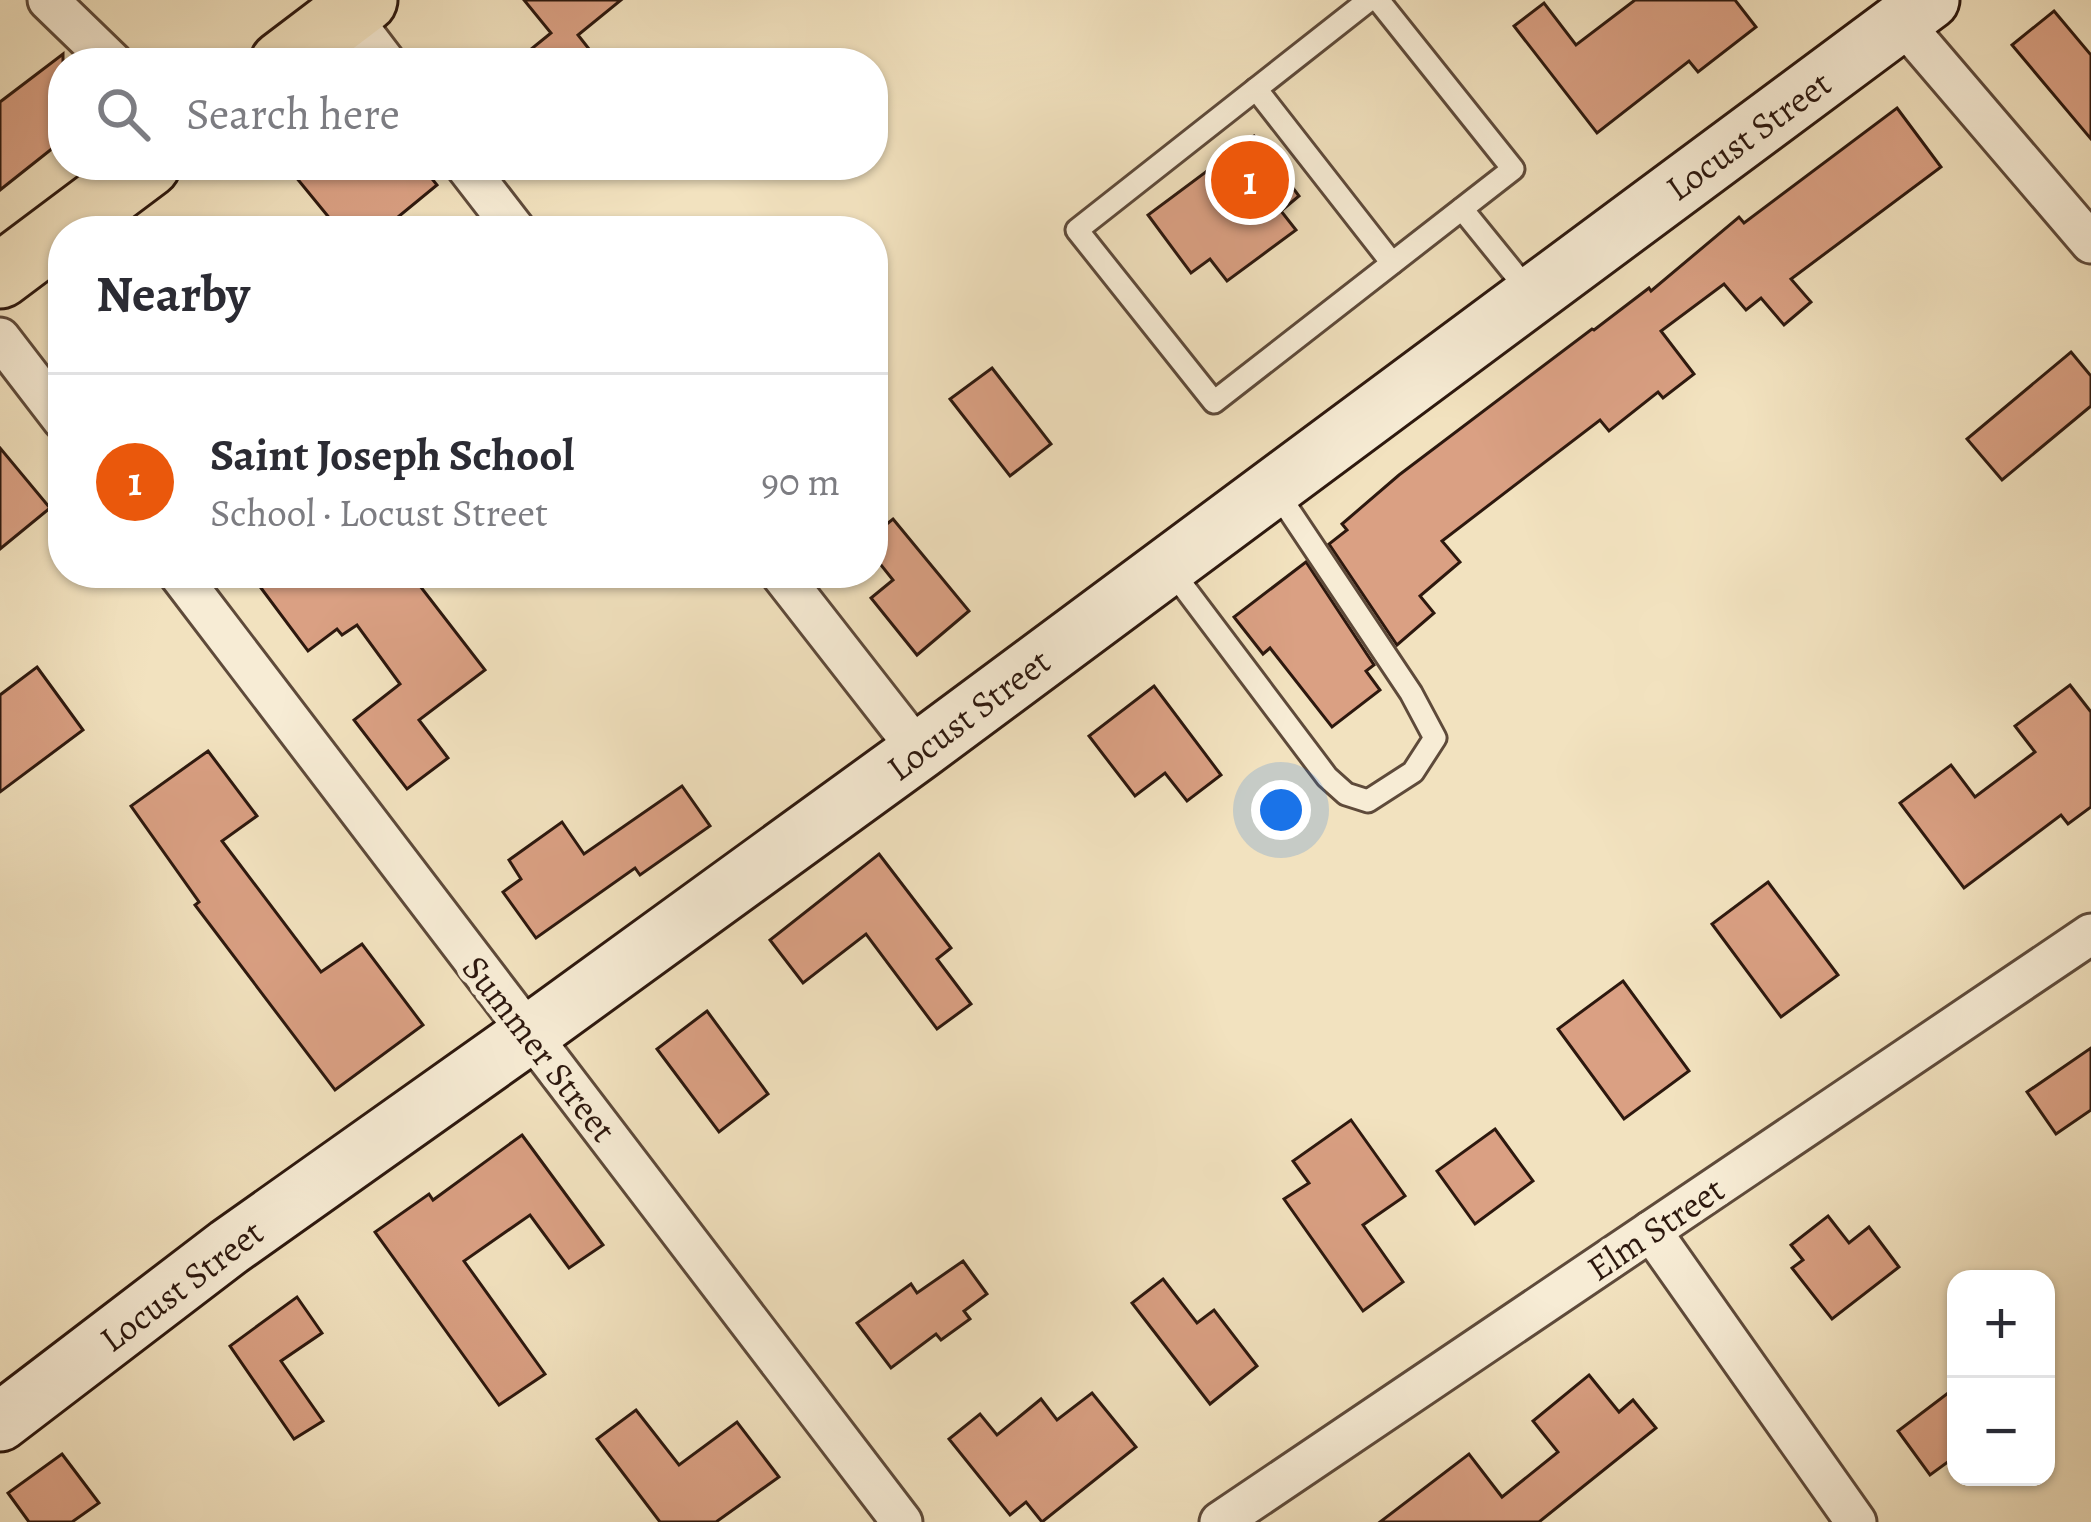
<!DOCTYPE html>
<html lang="en">
<head>
<meta charset="utf-8">
<style>
  :root { --surface:#fff; --page:#f7f7f7; --text:#2b2b33; --muted:#7c7c81; --line:#e1e1e2; --accent:#ea580c }
  body { margin:0; font-family:Alegreya,serif; background:var(--page); color:var(--text) }
  .controls { position:absolute; right:36px; bottom:36px; display:grid; overflow:hidden; border-radius:24px; box-shadow:0 3px 9px #0004 }
  .controls button { width:108px; height:108px; display:grid; place-items:center; padding:0; border:0; border-bottom:3px solid var(--line); background:var(--surface); color:var(--text); font:60px sans-serif }
  .you { position:absolute; left:1281px; top:810px; width:42px; height:42px; margin:-30px; border:9px solid #fff; border-radius:50%; background:#1a73e8; box-shadow:0 0 0 18px #1a73e833 }
  .badge { display:grid; place-items:center; width:78px; height:78px; border-radius:50%; background:var(--accent); color:#fff; font-size:39px; font-weight:700 }
  .pin { position:absolute; translate:-50% -50%; border:6px solid #fff; box-shadow:0 3px 12px #0006 }
  .list { margin:0; padding:0; list-style:none }
  h2 { display:flex; justify-content:space-between; align-items:center; height:156px; margin:0; padding:0 48px; font-size:51px }
  h2 small { font-size:39px; font-weight:400; color:var(--muted) }
  .list li { display:grid; grid-template-columns:78px 1fr auto; gap:36px; align-items:center; box-sizing:border-box; height:216px; padding:0 48px; border-top:3px solid var(--line) }
  .list b { display:block; font-size:45px; white-space:nowrap }
  .list p { margin:0; font-size:39px; white-space:nowrap; color:var(--muted) }
  .list em { font-size:39px; font-style:normal; color:var(--muted) }
  .icon { flex:none; width:66px; height:66px; fill:none; stroke:currentColor; stroke-width:2; stroke-linecap:round; stroke-linejoin:round }
  .map { position:relative; flex:none; width:2091px; height:1522px; overflow:hidden }
  .search { position:absolute; background:var(--surface); box-shadow:0 3px 9px #0004; left:48px; top:48px; width:840px; height:132px; display:flex; align-items:center; gap:30px; box-sizing:border-box; padding:0 42px; border-radius:48px; color:var(--muted); font-size:45px }
  .panel { position:absolute; background:var(--surface); box-shadow:0 3px 9px #0004; left:48px; top:216px; width:840px; height:372px; border-radius:48px }
  .map>svg:first-child { display:block }
  .building { fill:#daa083; stroke:#2d180e; stroke-width:3 }
  .lines { fill:none; stroke-linecap:round; stroke-linejoin:round }
  .lane-casing { stroke:#5e4a3a; stroke-width:27 }
  .street-casing { stroke:#5e4a3a; stroke-width:45 }
  .secondary-casing { stroke:#2d180e; stroke-width:63 }
  .primary-casing { stroke:#2d180e; stroke-width:69 }
  .lane { stroke:#f7ecd5; stroke-width:21 }
  .street { stroke:#f7ecd5; stroke-width:39 }
  .secondary { stroke:#f7ecd5; stroke-width:57 }
  .primary { stroke:#f2e2bf; stroke-width:63 }
  .labels { text-anchor:middle; stroke-width:12; stroke-linejoin:round; paint-order:stroke }
  .street-label { font-size:36px; fill:#2d180e; stroke:#f7ecd5 }
</style>
</head>
<body>
<div class="map">
<svg width="2091" height="1522" viewBox="0 0 2091 1522">
  <rect width="100%" height="100%" fill="#f2e2bf"/>
  <filter id="stains"><feTurbulence type="fractalNoise" baseFrequency=".00167" numOctaves="4"/><feColorMatrix values="0 0 0 0 .2 0 0 0 0 .09 0 0 0 0 .02 0 0 0 .5 -.17"/></filter>
  <radialGradient id="worn" r=".72"><stop offset=".6" stop-color="#630" stop-opacity="0"/><stop offset="1" stop-color="#630" stop-opacity=".3"/></radialGradient>
  <g class="building">
    <path d="M 524,0 L 621,0 L 578,35 L 600,63 L 514,63 L 551,33 Z"/>
    <path d="M 1635,0 L 1735,0 L 1756,27 L 1698,72 L 1689,61 L 1597,133 L 1514,26 L 1544,3 L 1576,45 Z"/>
    <path d="M 2054,11 L 2091,55 L 2091,139 L 2012,45 Z"/>
    <path d="M 63,54 L 63,140 L 0,190 L 0,102 Z"/>
    <path d="M 1897,108 L 1941,167 L 1791,279 L 1811,302 L 1784,325 L 1761,298 L 1746,310 L 1724,284 L 1661,331 L 1694,374 L 1663,398 L 1658,392 L 1609,431 L 1600,420 L 1442,541 L 1460,562 L 1420,596 L 1434,613 L 1397,645 L 1329,544 L 1347,530 L 1342,524 L 1399,475 L 1592,329 L 1594,330 L 1649,288 L 1651,291 L 1739,217 L 1744,223 Z"/>
    <path d="M 1254,136 L 1299,196 L 1281,211 L 1296,230 L 1227,281 L 1210,259 L 1191,273 L 1148,215 Z"/>
    <path d="M 286,165 L 421,165 L 437,185 L 381,231 L 340,231 Z"/>
    <path d="M 2071,352 L 2091,376 L 2091,406 L 2002,480 L 1967,439 Z"/>
    <path d="M 992,368 L 1051,444 L 1010,476 L 950,399 Z"/>
    <path d="M 0,448 L 50,508 L 0,549 Z"/>
    <path d="M 893,519 L 969,611 L 917,655 L 871,598 L 893,580 L 873,555 L 873,535 Z"/>
    <path d="M 1306,562 L 1374,665 L 1366,671 L 1380,690 L 1332,727 L 1270,648 L 1263,654 L 1234,617 Z"/>
    <path d="M 282,573 L 410,573 L 485,670 L 419,720 L 448,758 L 407,789 L 354,720 L 400,684 L 357,625 L 342,635 L 337,629 L 308,651 L 261,588 Z"/>
    <path d="M 37,667 L 83,730 L 0,792 L 0,695 Z"/>
    <path d="M 2070,685 L 2091,712 L 2091,807 L 2068,824 L 2061,815 L 1964,888 L 1900,803 L 1951,765 L 1975,797 L 2035,752 L 2015,726 Z"/>
    <path d="M 1154,686 L 1221,775 L 1187,801 L 1165,773 L 1135,796 L 1089,736 Z"/>
    <path d="M 208,751 L 257,816 L 222,841 L 321,972 L 362,944 L 423,1025 L 335,1090 L 195,905 L 199,902 L 131,806 Z"/>
    <path d="M 682,786 L 710,826 L 640,875 L 635,868 L 536,938 L 503,892 L 521,879 L 509,860 L 562,822 L 584,854 Z"/>
    <path d="M 879,854 L 951,948 L 937,959 L 971,1004 L 937,1029 L 866,934 L 803,983 L 770,940 Z"/>
    <path d="M 1768,882 L 1838,975 L 1781,1017 L 1712,924 Z"/>
    <path d="M 1623,981 L 1689,1071 L 1624,1119 L 1558,1029 Z"/>
    <path d="M 707,1011 L 768,1094 L 719,1132 L 657,1049 Z"/>
    <path d="M 2091,1048 L 2091,1110 L 2056,1134 L 2027,1092 Z"/>
    <path d="M 1351,1120 L 1405,1196 L 1363,1225 L 1403,1282 L 1363,1311 L 1284,1199 L 1309,1183 L 1293,1161 Z"/>
    <path d="M 1495,1129 L 1533,1181 L 1475,1224 L 1437,1171 Z"/>
    <path d="M 522,1135 L 603,1245 L 569,1268 L 530,1215 L 464,1261 L 545,1374 L 499,1405 L 375,1232 L 429,1194 L 433,1200 Z"/>
    <path d="M 1828,1216 L 1849,1243 L 1869,1227 L 1899,1267 L 1832,1319 L 1792,1268 L 1803,1260 L 1791,1245 Z"/>
    <path d="M 963,1261 L 987,1294 L 964,1311 L 970,1319 L 941,1340 L 936,1334 L 891,1368 L 857,1323 L 911,1284 L 917,1293 Z"/>
    <path d="M 1163,1279 L 1197,1323 L 1214,1310 L 1257,1366 L 1210,1404 L 1132,1303 Z"/>
    <path d="M 297,1297 L 322,1333 L 281,1361 L 323,1421 L 294,1439 L 230,1346 Z"/>
    <path d="M 1589,1375 L 1619,1412 L 1633,1400 L 1656,1428 L 1539,1522 L 1380,1522 L 1469,1454 L 1502,1497 L 1558,1452 L 1533,1421 Z"/>
    <path d="M 1956,1387 L 1956,1456 L 1930,1475 L 1898,1431 Z"/>
    <path d="M 1092,1393 L 1136,1447 L 1042,1522 L 1026,1502 L 1010,1515 L 949,1439 L 980,1414 L 997,1435 L 1041,1399 L 1057,1420 Z"/>
    <path d="M 636,1410 L 679,1465 L 737,1422 L 779,1477 L 716,1522 L 660,1522 L 597,1439 Z"/>
    <path d="M 62,1454 L 99,1503 L 72,1522 L 29,1522 L 8,1493 Z"/>
  </g>
  <g class="lines">
    <defs>
      <g id="lane">
        <path d="M 1369,0 L 1077,230 L 1214,402 L 1513,169 L 1378,0"/>
        <path d="M 1256,89 L 1392,263"/>
        <path d="M 1462,209 L 1531,294"/>
        <path d="M 1168,566 L 1327,777 L 1346,794 L 1368,801 L 1413,772 L 1435,738 L 1411,693 L 1276,491"/>
      </g>
      <g id="street">
        <path d="M 48,0 L 113,63"/>
        <path d="M 348,13 L 386,63"/>
        <path d="M 1901,21 L 2091,243"/>
        <path d="M 465,165 L 516,231"/>
        <path d="M 0,338 L 63,420"/>
        <path d="M 178,573 L 902,1522"/>
        <path d="M 780,573 L 919,751"/>
        <path d="M 1651,1231 L 1856,1522"/>
        <path d="M 1220,1522 L 2091,934"/>
      </g>
      <path id="secondary" d="M 0,1422 L 229,1247 L 528,1035 L 919,751 L 1930,0"/>
      <g id="primary">
        <path d="M 282,63 L 365,0"/>
        <path d="M 0,276 L 148,165"/>
      </g>
    </defs>
    <use href="#lane" class="lane-casing"/>
    <use href="#street" class="street-casing"/>
    <use href="#secondary" class="secondary-casing"/>
    <use href="#primary" class="primary-casing"/>
    <use href="#lane" class="lane"/>
    <use href="#street" class="street"/>
    <use href="#secondary" class="secondary"/>
    <use href="#primary" class="primary"/>
  </g>
  <g class="labels">
    <g class="street-label">
      <text transform="translate(1748 135) rotate(-36)" y="13">Locust Street</text>
      <text transform="translate(968 714) rotate(-37)" y="13">Locust Street</text>
      <text transform="translate(540 1048) rotate(52)" y="13">Summer Street</text>
      <text transform="translate(1655 1228) rotate(-34)" y="13">Elm Street</text>
      <text transform="translate(181 1285) rotate(-37)" y="13">Locust Street</text>
    </g>
  </g>
  <rect width="100%" height="100%" filter="url(#stains)"/>
  <rect width="100%" height="100%" fill="url(#worn)"/>
</svg>
<div class="controls">
<button>+</button>
<button>−</button>
</div>
<div class="you"></div>
<div class="pin badge" style="left:1250px;top:180px">1</div>
<div class="search"><svg class="icon" aria-label="search" viewBox="0 0 24 24"><circle cx="10" cy="10" r="6"/><path d="M15 15l6 6"/></svg>Search here</div>
<section class="panel">
<h2>Nearby<small></small></h2>
<ul class="list">
<li><span class="badge">1</span><div><b>Saint Joseph School</b><p>School · Locust Street</p></div><em>90 m</em></li>
</ul>
</section>
</div>
</body>
</html>
